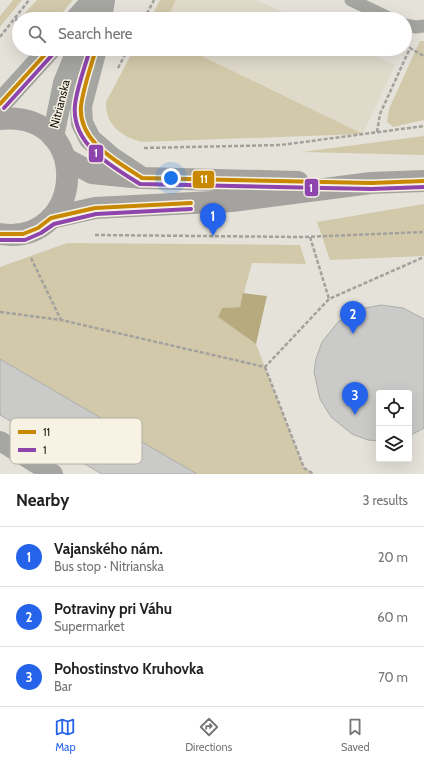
<!DOCTYPE html>
<html lang="en">
<head>
<meta charset="utf-8">
<style>
  :root { --surface:#fff; --page:#f6f6f6; --text:#222; --muted:#767676; --line:#e0e0e0; --accent:#2563eb }
  body { margin:0; font-family:Cabin,sans-serif; background:var(--page); color:var(--text) }
  .controls { position:absolute; right:12px; bottom:12px; display:grid; overflow:hidden; border-radius:4px; box-shadow:0 4px 16px #0002 }
  .controls button { width:36px; height:36px; display:grid; place-items:center; padding:0; border:0; border-bottom:1px solid var(--line); background:var(--surface); color:var(--text); font:20px sans-serif }
  .you { position:absolute; left:171px; top:178px; width:14px; height:14px; margin:-10px; border:3px solid #fff; border-radius:50%; background:#1a73e8; box-shadow:0 0 0 6px #1a73e833 }
  .badge { display:grid; place-items:center; width:26px; height:26px; border-radius:50%; background:var(--accent); color:#fff; font-size:13px; font-weight:700 }
  .pin { position:absolute; translate:-50% -33px; filter:drop-shadow(0 1px 2px #0008) }
  .pin::after { content:''; position:absolute; top:21px; width:14px; height:12px; background:inherit; clip-path:polygon(0 0,100% 0,50% 100%) }
  .list { margin:0; padding:0; list-style:none }
  h2 { display:flex; justify-content:space-between; align-items:center; height:52px; margin:0; padding:0 16px; font-size:17px }
  h2 small { font-size:13px; font-weight:400; color:var(--muted) }
  .list li { display:grid; grid-template-columns:26px 1fr auto; gap:12px; align-items:center; box-sizing:border-box; height:60px; padding:0 16px; border-top:1px solid var(--line) }
  .list b { display:block; font-size:15px; white-space:nowrap }
  .list p { margin:0; font-size:13px; white-space:nowrap; color:var(--muted) }
  .list em { font-size:13px; font-style:normal; color:var(--muted) }
  .icon { flex:none; width:22px; height:22px; fill:none; stroke:currentColor; stroke-width:2; stroke-linecap:round; stroke-linejoin:round }
  .map { position:relative; flex:none; width:424px; height:474px; overflow:hidden }
  .search { position:absolute; background:var(--surface); box-shadow:0 4px 16px #0002; left:12px; right:12px; top:12px; height:44px; display:flex; align-items:center; gap:10px; box-sizing:border-box; padding:0 14px; border-radius:22px; color:var(--muted); font-size:15px }
  .sheet { height:232px; background:var(--surface) }
  nav { display:flex; justify-content:space-around; align-items:center; box-sizing:border-box; height:56px; border-top:1px solid var(--line); background:var(--surface); font-size:11px; color:var(--muted) }
  nav a { display:grid; justify-items:center; gap:2px }
  nav .on { color:var(--accent) }
  .map>svg:first-child { display:block }
  .built { fill:#dfdaca }
  .green { fill:#d2c9ab }
  .water { fill:#b7aa7e }
  .building { fill:#cacbc9; stroke:#acadab }
  .lines { fill:none; stroke-linecap:round; stroke-linejoin:round }
  .path { stroke:#a3a19e; stroke-width:2.5; stroke-dasharray:4 2; stroke-linecap:butt }
  .service { stroke:#a5a5a2; stroke-width:13 }
  .pedestrian { stroke:#a5a5a2; stroke-width:20 }
  .minor { stroke:#a5a5a2; stroke-width:22 }
  .secondary { stroke:#a4a39f; stroke-width:22 }
  .bus-1-casing { stroke:#f7f2e3; stroke-width:7 }
  .bus-2-casing { stroke:#f7f2e3; stroke-width:7 }
  .bus-1 { stroke:#c98802; stroke-width:4 }
  .bus-2 { stroke:#8e44ad; stroke-width:4 }
  .labels { text-anchor:middle; stroke-width:3; stroke-linejoin:round; paint-order:stroke }
  .street-label { font-size:12px; fill:#12100b; stroke:#f7f2e3 }
  .key { fill:#f7f2e3; stroke:#b2aea2; stroke-width:1 }
  .key-label { font-size:11px; fill:#12100b }
  .line-badge { stroke:#f7f2e3; stroke-width:1.5 }
  .badge-label { font-size:11px; text-anchor:middle; font-weight:bold; fill:#fff }
</style>
</head>
<body>
<div class="map">
<svg width="424" height="474" viewBox="0 0 424 474">
  <rect width="100%" height="100%" fill="#e5e2da"/>
  <g class="built">
    <path d="M 176,0 L 257,0 L 297,19 L 167,19 Z"/>
    <path d="M 187,49 L 360,49 L 395,65 L 363,134 Z"/>
  </g>
  <g class="green">
    <path d="M 13,0 L 22,0 L 0,27 L 0,16 Z"/>
    <path d="M 37,0 L 73,0 L 57,19 L 26,19 L 25,13 Z"/>
    <path d="M 160,0 L 176,0 L 167,19 L 150,19 Z"/>
    <path d="M 420,41 L 424,41 L 424,120 L 393,127 L 387,122 L 389,109 Z"/>
    <path d="M 134,49 L 187,49 L 363,134 L 141,142 C 121,136 105,125 106,102 Z"/>
    <path d="M 424,136 L 424,155 L 302,152 Z"/>
    <path d="M 424,204 L 424,256 L 330,260 L 317,222 Z"/>
    <path d="M 67,243 L 300,245 L 306,264 L 252,263 L 240,307 L 222,308 L 218,317 L 256,344 L 304,468 L 314,474 L 197,474 L 0,359 L 0,267 Z"/>
  </g>
  <path class="water" d="M 243,293 L 267,296 L 256,344 L 218,317 L 222,308 L 240,307 Z"/>
  <g class="building">
    <path d="M 381,305 L 403,308 L 424,319 L 424,428 L 409,436 L 409,393 L 379,393 L 379,441 L 368,440 L 352,434 L 331,417 L 320,399 L 314,372 L 316,359 L 322,342 L 338,322 L 360,309 Z"/>
    <path d="M 0,359 L 118,428 L 197,474 L 102,474 L 52,445 L 0,415 Z"/>
  </g>
  <g class="lines">
    <g class="path">
      <path d="M 16,17 L 19,36"/>
      <path d="M 144,19 L 154,0"/>
      <path d="M 0,37 L 29,0"/>
      <path d="M 118,68 L 128,49"/>
      <path d="M 377,132 L 380,114 L 410,48 L 424,56"/>
      <path d="M 144,148 L 281,145 L 424,126"/>
      <path d="M 95,235 L 302,237 L 424,232"/>
      <path d="M 310,237 L 329,299"/>
      <path d="M 31,258 L 61,320"/>
      <path d="M 0,312 L 61,320 L 265,367 L 329,299 L 424,257"/>
      <path d="M 265,367 L 304,468 L 314,474"/>
    </g>
    <g class="service">
      <path d="M 351,0 L 391,19"/>
      <path d="M 405,25 L 416,27 L 424,26"/>
    </g>
    <path class="pedestrian" d="M 0,441 L 53,474"/>
    <g class="minor">
      <path d="M 76,19 L 93,0"/>
      <path d="M 101,19 L 104,0"/>
      <path d="M 96,49 L 81,106 L 82,123 L 90,139 L 112,158 L 142,178"/>
      <path d="M 0,104 L 50,49"/>
      <path d="M 53,137 L 64,83 L 78,49"/>
    </g>
    <g class="secondary">
      <path d="M 0,119 C 94,110 85,247 0,234"/>
      <path d="M 66,159 L 92,173 L 142,178 L 298,182"/>
      <path d="M 51,218 L 95,208 L 232,201 L 371,183 L 424,181"/>
    </g>
    <defs>
      <g id="bus-1">
        <path d="M 96,49 C 91,66 83,89 81,106 C 78,142 117,161 142,178 L 371,183 L 424,181"/>
        <path d="M 0,104 L 50,49"/>
        <path d="M 0,234 L 23,234 L 38,228 L 51,218 L 95,208 L 191,203"/>
      </g>
      <g id="bus-2">
        <path d="M 90,49 C 85,67 77,87 75,105 C 71,144 111,166 140,184 L 371,189 L 424,187"/>
        <path d="M 4,108 L 54,53"/>
        <path d="M 0,240 L 25,240 L 41,233 L 54,224 L 96,214 L 191,209"/>
      </g>
    </defs>
    <use href="#bus-1" class="bus-1-casing"/>
    <use href="#bus-2" class="bus-2-casing"/>
    <use href="#bus-1" class="bus-1"/>
    <use href="#bus-2" class="bus-2"/>
  </g>
  <g class="labels">
    <g class="street-label">
      <text transform="translate(60 104) rotate(-76)" y="4">Nitrianska</text>
    </g>
  </g>
  <rect x="10" y="418" width="132" height="46" rx="6" class="key"/>
  <rect x="18" y="430" width="18" height="4" fill="#c98802"/>
  <rect x="18" y="448" width="18" height="4" fill="#8e44ad"/>
  <g class="key-label">
    <text x="43" y="436">11</text>
    <text x="43" y="454">1</text>
  </g>
  <g class="line-badge">
    <rect x="88" y="144" width="16" height="19" rx="4" fill="#8e44ad"/>
    <rect x="192" y="170" width="23" height="19" rx="4" fill="#c98802"/>
    <rect x="304" y="178" width="15" height="19" rx="4" fill="#8e44ad"/>
  </g>
  <g class="badge-label">
    <text x="96" y="157">1</text>
    <text x="204" y="183">11</text>
    <text x="311" y="192">1</text>
  </g>
</svg>
<div class="controls">
<button><svg class="icon" aria-label="locate" viewBox="0 0 24 24"><circle cx="12" cy="12" r="6"/><path d="M12 2v4M12 18v4M2 12h4M18 12h4"/></svg></button>
<button><svg class="icon" aria-label="layers" viewBox="0 0 24 24"><path d="M12 4l9 5-9 5-9-5zM3 14l9 5 9-5"/></svg></button>
</div>
<div class="you"></div>
<div class="pin badge" style="left:213px;top:236px">1</div>
<div class="pin badge" style="left:353px;top:334px">2</div>
<div class="pin badge" style="left:355px;top:415px">3</div>
<div class="search"><svg class="icon" aria-label="search" viewBox="0 0 24 24"><circle cx="10" cy="10" r="6"/><path d="M15 15l6 6"/></svg>Search here</div>
</div>
<section class="sheet">
<h2>Nearby<small>3 results</small></h2>
<ul class="list">
<li><span class="badge">1</span><div><b>Vajanského nám.</b><p>Bus stop · Nitrianska</p></div><em>20 m</em></li>
<li><span class="badge">2</span><div><b>Potraviny pri Váhu</b><p>Supermarket</p></div><em>60 m</em></li>
<li><span class="badge">3</span><div><b>Pohostinstvo Kruhovka</b><p>Bar</p></div><em>70 m</em></li>
</ul>
</section>
<nav>
<a class="on"><svg class="icon" aria-label="map" viewBox="0 0 24 24"><path d="M3 6l6-2 6 2 6-2v14l-6 2-6-2-6 2zM9 4v14M15 6v14"/></svg>Map</a>
<a><svg class="icon" aria-label="directions" viewBox="0 0 24 24"><path d="M12 3l9 9-9 9-9-9zM9 14v-3h6M13 9l2 2-2 2"/></svg>Directions</a>
<a><svg class="icon" aria-label="saved" viewBox="0 0 24 24"><path d="M7 4h10v16l-5-4-5 4z"/></svg>Saved</a>
</nav>
</body>
</html>
